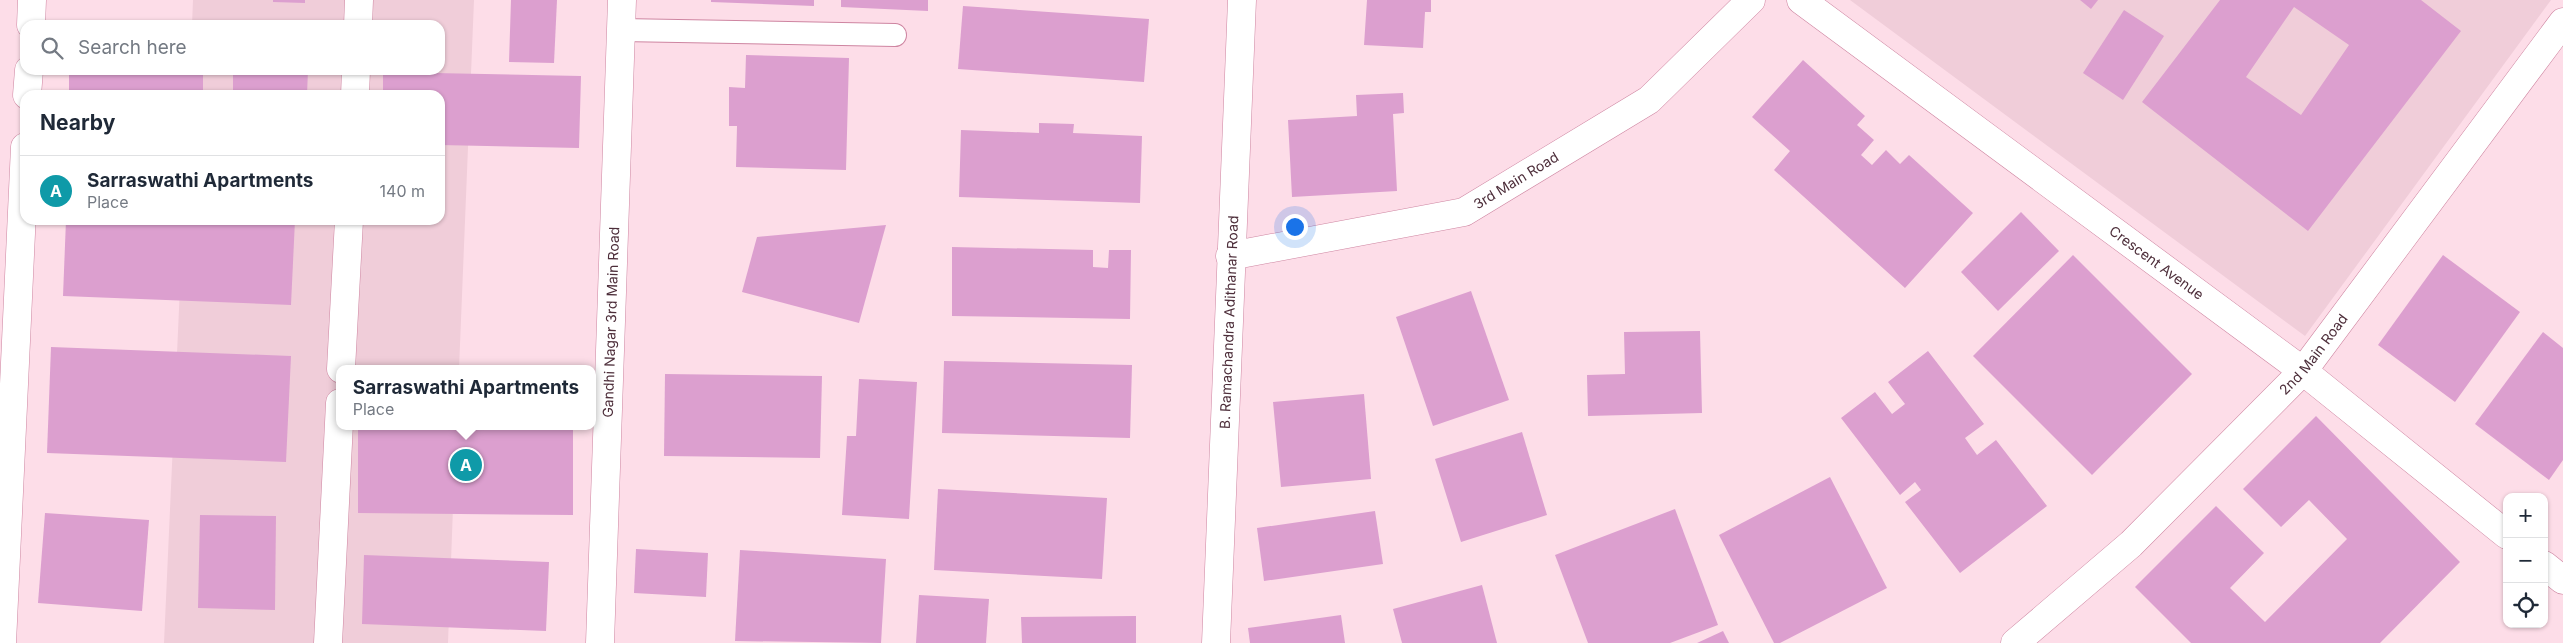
<!DOCTYPE html>
<html lang="en">
<head>
<meta charset="utf-8">
<style>
  :root { --surface:#fff; --page:#f2f2f3; --text:#1f2937; --muted:#747a83; --line:#e0e1e3; --accent:#347565 }
  body { margin:0; font-family:Inter,sans-serif; background:var(--page); color:var(--text) }
  .controls { position:absolute; right:15px; bottom:15px; display:grid; overflow:hidden; border-radius:10px; box-shadow:0 1px 4px #0004 }
  .controls button { width:45px; height:45px; display:grid; place-items:center; padding:0; border:0; border-bottom:1px solid var(--line); background:var(--surface); color:var(--text); font:25px sans-serif }
  .you { position:absolute; left:1294px; top:226px; width:18px; height:18px; margin:-12px; border:4px solid #fff; border-radius:50%; background:#1a73e8; box-shadow:0 0 0 8px #1a73e833 }
  .badge { display:grid; place-items:center; width:32px; height:32px; border-radius:50%; background:var(--accent); color:#fff; font-size:16px; font-weight:700 }
  .pin { position:absolute; translate:-50% -50%; border:2px solid #fff; box-shadow:0 1px 5px #0006 }
  .popup { position:absolute; left:336px; top:365px; width:260px; height:65px; box-sizing:border-box; display:grid; place-content:center; border-radius:10px; background:var(--surface); filter:drop-shadow(0 1px 4px #0005); font-size:16px; white-space:nowrap; color:var(--muted) }
  .popup b { font-size:19px; color:var(--text) }
  .popup::after { content:''; position:absolute; left:50%; top:100%; margin-left:-10px; border:10px solid transparent; border-top-color:var(--surface) }
  .list { margin:0; padding:0; list-style:none }
  h2 { display:flex; justify-content:space-between; align-items:center; height:65px; margin:0; padding:0 20px; font-size:21px }
  h2 small { font-size:16px; font-weight:400; color:var(--muted) }
  .list li { display:grid; grid-template-columns:32px 1fr auto; gap:15px; align-items:center; box-sizing:border-box; height:70px; padding:0 20px; border-top:1px solid var(--line) }
  .list b { display:block; font-size:19px; white-space:nowrap }
  .list p { margin:0; font-size:16px; white-space:nowrap; color:var(--muted) }
  .list em { font-size:16px; font-style:normal; color:var(--muted) }
  .icon { flex:none; width:28px; height:28px; fill:none; stroke:currentColor; stroke-width:2; stroke-linecap:round; stroke-linejoin:round }
  .map { position:relative; flex:none; width:2563px; height:643px; overflow:hidden }
  .search { position:absolute; background:var(--surface); box-shadow:0 1px 4px #0004; left:20px; top:20px; width:425px; height:55px; display:flex; align-items:center; gap:12px; box-sizing:border-box; padding:0 18px; border-radius:15px; color:var(--muted); font-size:19px }
  .panel { position:absolute; background:var(--surface); box-shadow:0 1px 4px #0004; left:20px; top:90px; width:425px; height:135px; border-radius:15px }
  .map>svg:first-child { display:block }
  .built { fill:#f0cdd9 }
  .building { fill:#dc9fcf; fill-rule:evenodd }
  .lines { fill:none; stroke-linecap:round; stroke-linejoin:round }
  .service-casing { stroke:#ce85a1; stroke-width:24 }
  .minor-casing { stroke:#ce85a1; stroke-width:29 }
  .service { stroke:#fff; stroke-width:22 }
  .minor { stroke:#fff; stroke-width:28 }
  .labels { text-anchor:middle; stroke-width:5; stroke-linejoin:round; paint-order:stroke }
  .street-label { font-size:14px; fill:#4d2e3a; stroke:#fff }
</style>
</head>
<body>
<div class="map">
<svg width="2563" height="643" viewBox="0 0 2563 643">
  <rect width="100%" height="100%" fill="#fddde8"/>
  <g class="built">
    <path d="M 193,0 L 474,0 L 459,369 L 340,369 L 340,426 L 456,426 L 448,643 L 164,643 L 183,220 L 440,220 L 440,95 L 188,95 L 190,70 L 440,70 L 440,25 L 192,25 Z"/>
    <path d="M 1850,0 L 2551,0 L 2305,336 Z"/>
  </g>
  <g class="building">
    <path d="M 273,0 L 305,0 L 305,3 L 273,2 Z"/>
    <path d="M 511,0 L 557,0 L 554,63 L 509,62 Z"/>
    <path d="M 711,0 L 814,0 L 814,6 L 711,2 Z"/>
    <path d="M 841,0 L 928,0 L 928,11 L 841,7 Z"/>
    <path d="M 1367,0 L 1431,0 L 1431,12 L 1425,12 L 1423,48 L 1364,45 Z"/>
    <path d="M 2080,0 L 2098,0 L 2091,9 Z"/>
    <path d="M 2220,0 L 2421,0 L 2461,31 L 2308,231 L 2142,102 ZM 2294,7 L 2349,45 L 2301,115 L 2246,77 Z"/>
    <path d="M 963,6 L 1149,19 L 1144,82 L 958,69 Z"/>
    <path d="M 2124,10 L 2164,36 L 2123,100 L 2083,73 Z"/>
    <path d="M 746,55 L 849,58 L 846,170 L 736,167 L 737,126 L 729,126 L 729,87 L 745,88 Z"/>
    <path d="M 1803,60 L 1865,116 L 1857,125 L 1874,140 L 1861,155 L 1872,165 L 1886,150 L 1900,164 L 1909,155 L 1973,213 L 1905,288 L 1774,170 L 1790,151 L 1752,117 Z"/>
    <rect x="69" y="70" width="134" height="25"/>
    <path d="M 233,70 L 308,70 L 307,95 L 226,95 L 226,93 L 233,93 Z"/>
    <path d="M 383,72 L 581,76 L 579,148 L 440,145 L 440,95 L 383,95 Z"/>
    <path d="M 1403,93 L 1404,113 L 1393,114 L 1397,191 L 1292,197 L 1288,120 L 1357,116 L 1356,95 Z"/>
    <path d="M 1039,123 L 1074,124 L 1073,133 L 1142,136 L 1140,203 L 959,197 L 961,130 L 1039,133 Z"/>
    <path d="M 2021,212 L 2059,251 L 1998,311 L 1961,272 Z"/>
    <path d="M 66,220 L 295,220 L 291,305 L 63,296 Z"/>
    <path d="M 886,225 L 859,323 L 742,292 L 757,237 Z"/>
    <path d="M 952,247 L 1093,250 L 1093,267 L 1108,268 L 1109,250 L 1131,250 L 1130,319 L 952,316 Z"/>
    <path d="M 2073,255 L 2192,374 L 2092,475 L 1973,356 Z"/>
    <path d="M 2443,255 L 2520,312 L 2455,402 L 2378,345 Z"/>
    <path d="M 1471,291 L 1509,400 L 1433,426 L 1396,317 Z"/>
    <path d="M 1700,331 L 1702,413 L 1588,416 L 1587,375 L 1625,374 L 1624,332 Z"/>
    <path d="M 2543,332 L 2563,348 L 2563,460 L 2549,480 L 2475,424 Z"/>
    <path d="M 51,347 L 291,356 L 286,462 L 47,453 Z"/>
    <path d="M 1928,351 L 1984,424 L 1965,438 L 1977,455 L 1996,440 L 2047,506 L 1960,573 L 1905,502 L 1921,490 L 1915,482 L 1900,495 L 1841,418 L 1875,392 L 1892,414 L 1905,404 L 1888,382 Z"/>
    <path d="M 944,361 L 1132,365 L 1130,438 L 942,433 Z"/>
    <path d="M 665,374 L 822,376 L 820,458 L 664,456 Z"/>
    <path d="M 859,379 L 917,382 L 909,519 L 842,515 L 847,436 L 856,436 Z"/>
    <path d="M 1364,394 L 1371,479 L 1281,487 L 1273,402 Z"/>
    <path d="M 2316,416 L 2460,562 L 2380,643 L 2191,643 L 2135,587 L 2216,506 L 2264,553 L 2230,588 L 2265,622 L 2347,539 L 2309,500 L 2281,527 L 2243,489 Z"/>
    <path d="M 358,426 L 573,426 L 573,515 L 358,513 Z"/>
    <path d="M 1522,432 L 1547,515 L 1461,542 L 1435,459 Z"/>
    <path d="M 1830,477 L 1887,588 L 1780,643 L 1774,643 L 1719,535 Z"/>
    <path d="M 938,489 L 1107,498 L 1102,579 L 934,570 Z"/>
    <path d="M 1675,509 L 1718,625 L 1670,643 L 1588,643 L 1555,555 Z"/>
    <path d="M 1375,511 L 1383,564 L 1264,581 L 1257,528 Z"/>
    <path d="M 45,513 L 149,520 L 142,611 L 38,603 Z"/>
    <path d="M 200,515 L 276,516 L 275,610 L 198,608 Z"/>
    <path d="M 636,549 L 708,553 L 706,597 L 634,593 Z"/>
    <path d="M 740,550 L 886,559 L 881,643 L 735,641 Z"/>
    <path d="M 364,555 L 549,562 L 546,631 L 362,624 Z"/>
    <path d="M 1482,585 L 1497,643 L 1402,643 L 1393,609 Z"/>
    <path d="M 919,595 L 989,599 L 986,643 L 916,643 Z"/>
    <path d="M 1341,615 L 1345,643 L 1250,643 L 1248,628 Z"/>
    <path d="M 1136,616 L 1136,643 L 1022,643 L 1021,617 Z"/>
    <path d="M 1723,631 L 1729,643 L 1697,643 Z"/>
  </g>
  <g class="lines">
    <defs>
      <path id="service" d="M 621,30 L 895,35"/>
      <g id="minor">
        <path id="s1" d="M 1801,0 L 2303,371 L 2507,535"/>
        <path d="M 31,25 L 32,0"/>
        <path d="M 358,25 L 359,0"/>
        <path d="M 27,95 L 29,70"/>
        <path d="M 355,95 L 356,70"/>
        <path id="s2" d="M 1230,256 L 1464,212 L 1649,100 L 1751,0"/>
        <path d="M 341,369 L 349,220"/>
        <path d="M 2544,565 L 2563,580"/>
        <path d="M 2,643 L 25,147"/>
        <path d="M 328,643 L 340,403"/>
        <path id="s3" d="M 600,643 L 622,0"/>
        <path id="s4" d="M 1216,643 L 1242,0"/>
        <path id="s5" d="M 2015,643 L 2131,544 L 2303,371 L 2563,22"/>
      </g>
    </defs>
    <use href="#service" class="service-casing"/>
    <use href="#minor" class="minor-casing"/>
    <use href="#service" class="service"/>
    <use href="#minor" class="minor"/>
  </g>
  <g class="labels">
    <g class="street-label">
      <text dy="5" stroke="none"><textPath href="#s2" startOffset="299">3rd Main Road</textPath></text>
      <text dy="5" stroke="none"><textPath href="#s1" startOffset="442">Crescent Avenue</textPath></text>
      <text dy="5" stroke="none"><textPath href="#s3" startOffset="321">Gandhi Nagar 3rd Main Road</textPath></text>
      <text dy="5" stroke="none"><textPath href="#s4" startOffset="321">B. Ramachandra Adithanar Road</textPath></text>
      <text dy="5" stroke="none"><textPath href="#s5" startOffset="416">2nd Main Road</textPath></text>
    </g>
  </g>
</svg>
<div class="controls">
<button>+</button>
<button>−</button>
<button><svg class="icon" aria-label="locate" viewBox="0 0 24 24"><circle cx="12" cy="12" r="6"/><path d="M12 2v4M12 18v4M2 12h4M18 12h4"/></svg></button>
</div>
<div class="you"></div>
<div class="pin badge" style="left:466px;top:465px;background:#0f9aa8">A</div>
<div class="popup"><b>Sarraswathi Apartments</b>Place</div>
<div class="search"><svg class="icon" aria-label="search" viewBox="0 0 24 24"><circle cx="10" cy="10" r="6"/><path d="M15 15l6 6"/></svg>Search here</div>
<section class="panel">
<h2>Nearby<small></small></h2>
<ul class="list">
<li><span class="badge" style="background:#0f9aa8">A</span><div><b>Sarraswathi Apartments</b><p>Place</p></div><em>140 m</em></li>
</ul>
</section>
</div>
</body>
</html>
